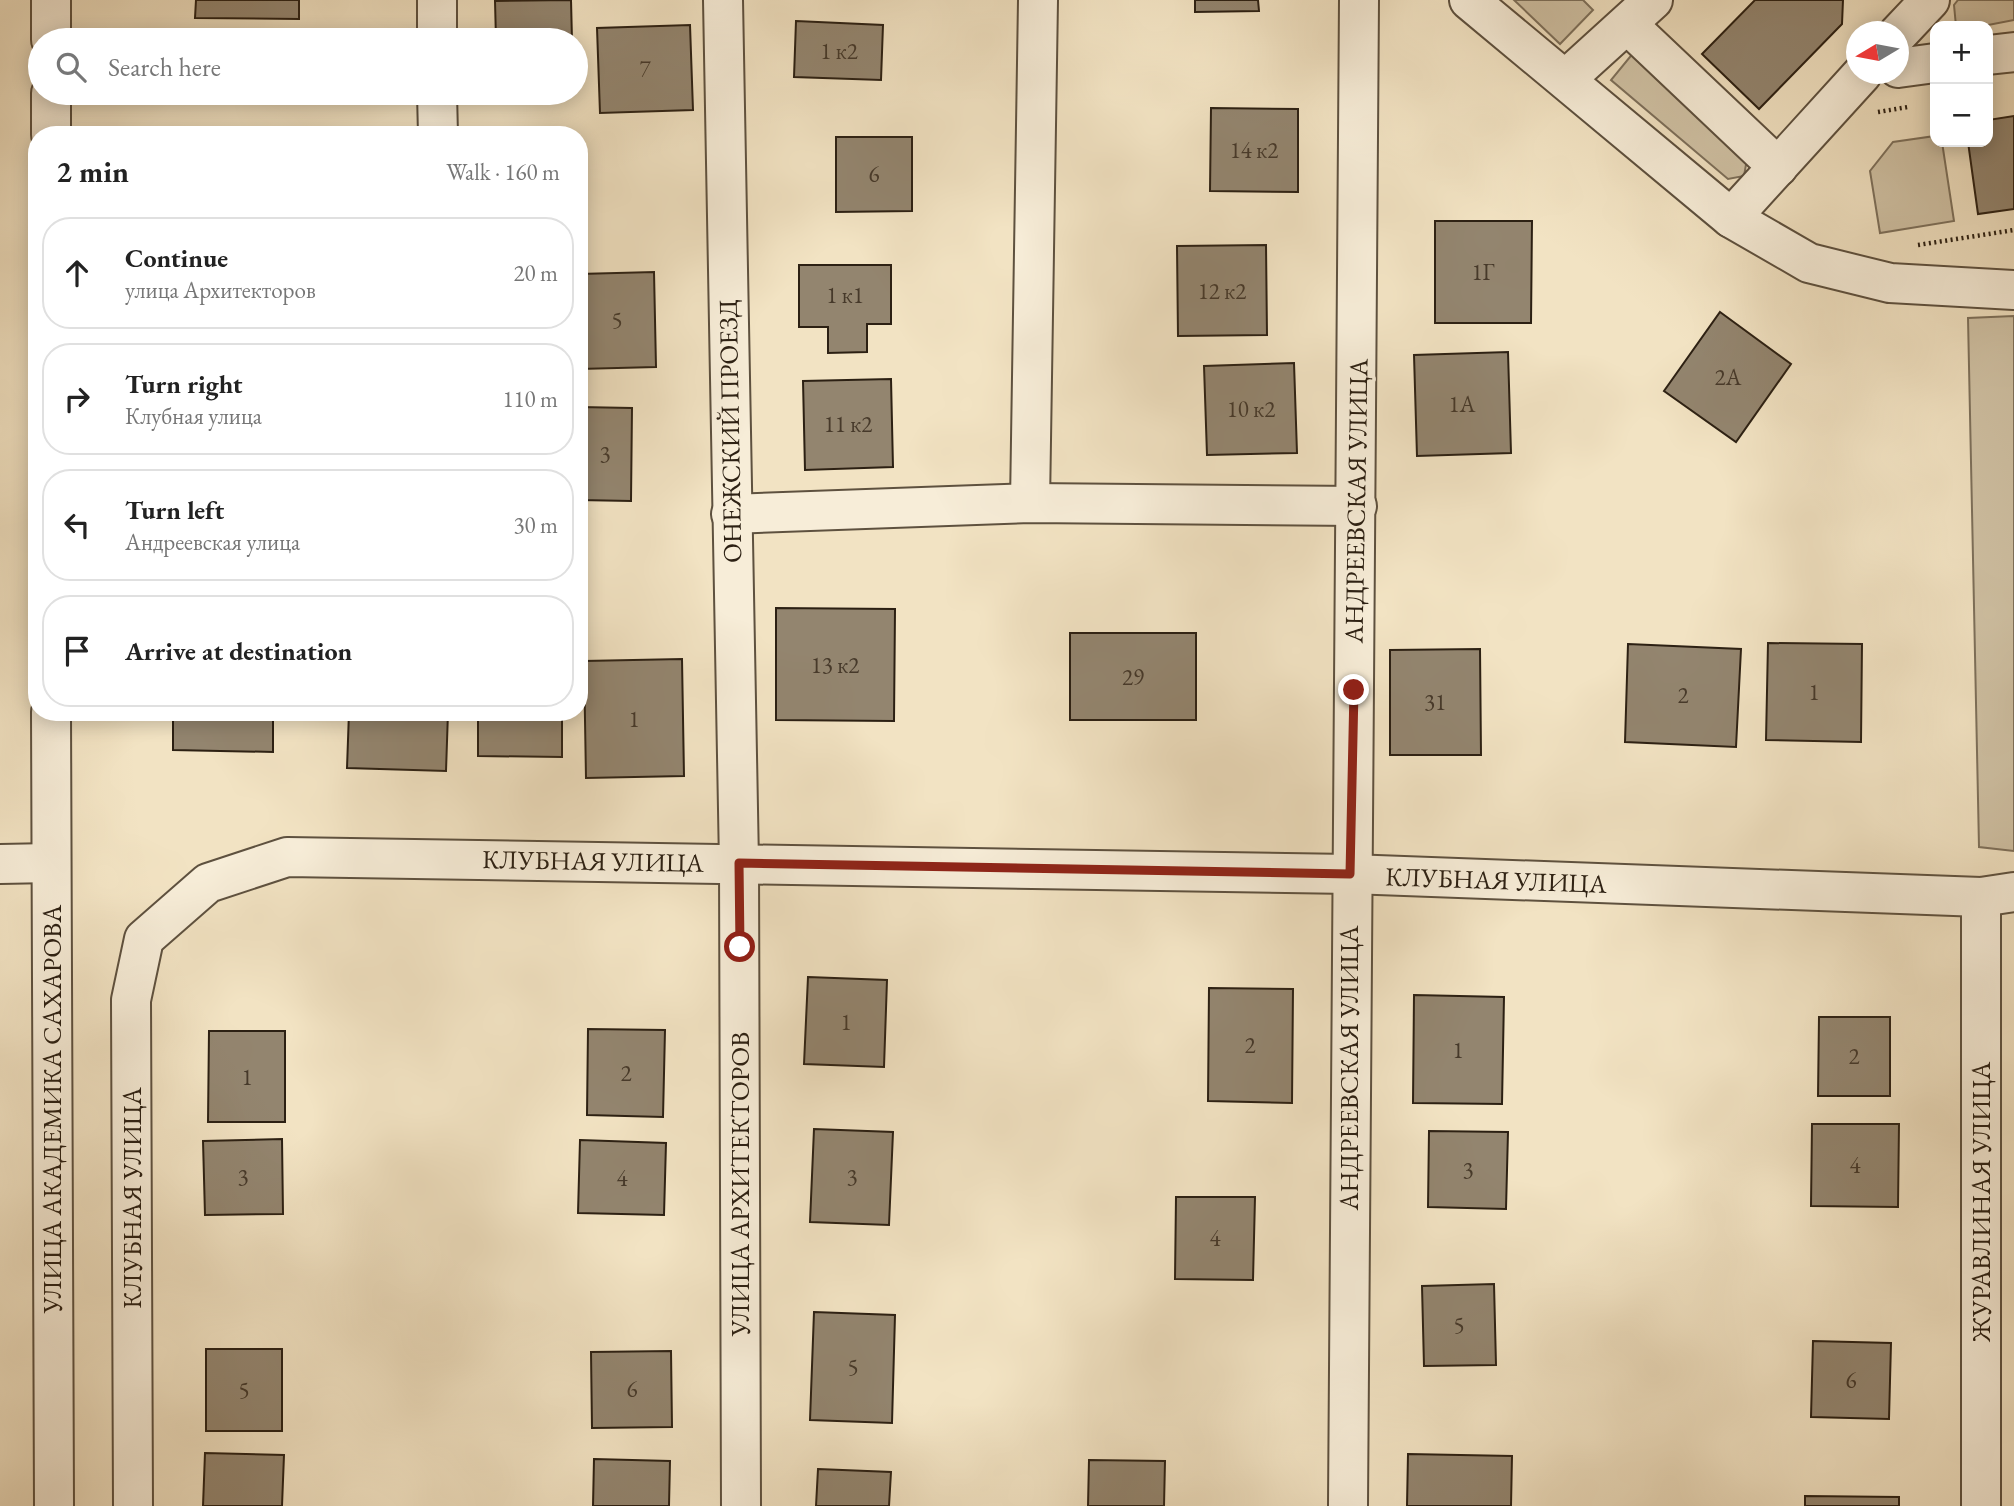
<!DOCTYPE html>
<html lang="en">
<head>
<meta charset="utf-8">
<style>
  :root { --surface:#fff; --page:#f2f2f2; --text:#222; --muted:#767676; --line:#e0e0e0 }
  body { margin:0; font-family:"EB Garamond",serif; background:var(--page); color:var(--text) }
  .controls { position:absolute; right:21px; top:21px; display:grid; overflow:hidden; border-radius:14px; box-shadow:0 4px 18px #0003 }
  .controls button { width:63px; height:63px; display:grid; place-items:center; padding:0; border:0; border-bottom:2px solid var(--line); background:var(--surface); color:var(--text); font:35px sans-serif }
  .compass { position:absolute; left:1846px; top:21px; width:63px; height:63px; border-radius:50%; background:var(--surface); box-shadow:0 4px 18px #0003; rotate:260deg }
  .stop { position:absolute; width:21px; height:21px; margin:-16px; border:5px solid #8f2418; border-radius:50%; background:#fff }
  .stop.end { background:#8f2418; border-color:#fff; box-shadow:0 2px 7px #0008 }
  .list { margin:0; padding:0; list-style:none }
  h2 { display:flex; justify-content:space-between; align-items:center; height:91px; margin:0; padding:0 28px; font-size:30px }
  h2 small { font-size:23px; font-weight:400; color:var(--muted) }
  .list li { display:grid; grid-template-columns:46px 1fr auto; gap:21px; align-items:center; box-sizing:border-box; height:112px; margin:0 14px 14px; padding:0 14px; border:2px solid var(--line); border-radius:28px }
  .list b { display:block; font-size:26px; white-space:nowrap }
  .list p { margin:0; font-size:23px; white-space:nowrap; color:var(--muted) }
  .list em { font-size:23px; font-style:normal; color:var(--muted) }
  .icon { flex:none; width:38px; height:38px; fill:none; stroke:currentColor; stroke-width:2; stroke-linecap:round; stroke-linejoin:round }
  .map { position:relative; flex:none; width:2014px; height:1506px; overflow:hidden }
  .search { position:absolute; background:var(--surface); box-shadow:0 4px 18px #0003; left:28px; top:28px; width:560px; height:77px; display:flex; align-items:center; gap:18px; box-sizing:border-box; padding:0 24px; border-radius:38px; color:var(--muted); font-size:26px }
  .panel { position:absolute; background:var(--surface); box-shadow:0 4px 18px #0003; left:28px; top:126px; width:560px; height:595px; border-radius:28px }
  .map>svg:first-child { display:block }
  .green { fill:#d0c2a5; stroke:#7e715c; stroke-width:2 }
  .building { fill:#93856f; stroke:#2c2013; stroke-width:2 }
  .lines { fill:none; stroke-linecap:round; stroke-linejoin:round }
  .minor-casing { stroke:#5e513f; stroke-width:42 }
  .path { stroke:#2c2013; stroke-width:4.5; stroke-dasharray:2 3.5; stroke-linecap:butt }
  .minor { stroke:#f7edd8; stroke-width:38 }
  .route { stroke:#8f2418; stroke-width:9 }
  .labels { text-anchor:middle; stroke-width:7; stroke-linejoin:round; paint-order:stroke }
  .number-label { font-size:23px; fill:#46392a }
  .street-label { font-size:26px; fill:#2c2013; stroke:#f7edd8 }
</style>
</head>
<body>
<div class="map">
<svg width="2014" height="1506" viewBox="0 0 2014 1506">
  <rect width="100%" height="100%" fill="#f2e3c3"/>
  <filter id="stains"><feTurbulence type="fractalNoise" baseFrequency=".00286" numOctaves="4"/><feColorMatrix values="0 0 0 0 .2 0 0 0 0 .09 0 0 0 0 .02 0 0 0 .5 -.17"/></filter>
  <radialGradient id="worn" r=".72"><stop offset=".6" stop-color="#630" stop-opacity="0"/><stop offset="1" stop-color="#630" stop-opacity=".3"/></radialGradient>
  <g class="green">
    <path d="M 1514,0 L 1583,0 L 1593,10 L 1560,44 Z"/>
    <path d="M 1958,0 L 2014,0 L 2014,20 L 1983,26 L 1956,26 L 1954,5 Z"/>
    <path d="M 1634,52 L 1747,159 L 1744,176 L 1728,179 L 1611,80 Z"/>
    <path d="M 1935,136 L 1935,142 L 1942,142 L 1954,221 L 1880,233 L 1870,171 L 1893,142 Z"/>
    <path d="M 2014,316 L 2014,851 L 1979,847 L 1968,318 Z"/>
  </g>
  <g class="building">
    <path d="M 196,0 L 299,0 L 299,19 L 195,18 Z"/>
    <path d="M 571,0 L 572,40 L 496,40 L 495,1 Z"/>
    <path d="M 1195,0 L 1258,0 L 1259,11 L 1195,12 Z"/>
    <path d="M 1755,0 L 1843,0 L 1842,24 L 1759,109 L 1702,54 Z"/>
    <path d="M 796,21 L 883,25 L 881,80 L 794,77 Z"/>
    <path d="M 690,25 L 693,110 L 600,113 L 597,28 Z"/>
    <path d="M 1211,108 L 1298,109 L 1298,192 L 1210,191 Z"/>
    <path d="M 2014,116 L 2014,209 L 1978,214 L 1968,142 L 1988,142 L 1988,120 Z"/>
    <path d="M 836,137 L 912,137 L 912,211 L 836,212 Z"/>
    <path d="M 1435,221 L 1532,221 L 1531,323 L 1435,323 Z"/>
    <path d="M 1266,245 L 1267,335 L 1178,336 L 1177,246 Z"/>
    <path d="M 799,265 L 891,265 L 891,324 L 867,324 L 867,352 L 828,353 L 828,327 L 799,327 Z"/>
    <path d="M 654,272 L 656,367 L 579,369 L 579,274 Z"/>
    <path d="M 1720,312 L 1791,364 L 1736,442 L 1664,391 Z"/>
    <path d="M 1508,352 L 1511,453 L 1417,456 L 1414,355 Z"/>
    <path d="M 1294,363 L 1297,453 L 1207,455 L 1204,366 Z"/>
    <path d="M 891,379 L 893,467 L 805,470 L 803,381 Z"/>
    <path d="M 579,407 L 632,408 L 631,501 L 579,500 Z"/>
    <path d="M 776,608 L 895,609 L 894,721 L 776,720 Z"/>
    <rect x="1070" y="633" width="126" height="87"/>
    <path d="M 1768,643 L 1862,644 L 1861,742 L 1766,740 Z"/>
    <path d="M 1628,644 L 1741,649 L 1736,747 L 1625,742 Z"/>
    <path d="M 1480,649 L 1481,755 L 1390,755 L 1390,650 Z"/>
    <path d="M 682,659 L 684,776 L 586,778 L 584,661 Z"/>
    <path d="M 173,712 L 273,712 L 273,752 L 173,750 Z"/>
    <path d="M 349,712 L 448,712 L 446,771 L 347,768 Z"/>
    <path d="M 478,712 L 562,712 L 562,757 L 478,756 Z"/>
    <path d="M 808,977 L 887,980 L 884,1067 L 804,1064 Z"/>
    <path d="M 1209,988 L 1293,989 L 1292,1103 L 1208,1101 Z"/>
    <path d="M 1414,995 L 1504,997 L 1502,1104 L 1413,1103 Z"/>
    <path d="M 1819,1017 L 1890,1017 L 1890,1096 L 1818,1096 Z"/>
    <path d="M 588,1029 L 665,1030 L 663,1117 L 587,1115 Z"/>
    <path d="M 209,1031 L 285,1031 L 285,1122 L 208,1122 Z"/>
    <path d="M 1812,1124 L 1899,1124 L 1898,1207 L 1811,1206 Z"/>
    <path d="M 814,1129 L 893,1132 L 889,1225 L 810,1222 Z"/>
    <path d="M 1429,1131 L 1508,1132 L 1506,1209 L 1428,1207 Z"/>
    <path d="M 282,1139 L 283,1214 L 205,1215 L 203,1141 Z"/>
    <path d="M 580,1140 L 666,1143 L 664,1215 L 578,1213 Z"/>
    <path d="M 1176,1197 L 1255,1197 L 1253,1280 L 1175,1279 Z"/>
    <path d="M 1494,1284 L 1496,1365 L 1424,1366 L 1422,1286 Z"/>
    <path d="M 814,1312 L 895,1315 L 892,1423 L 810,1420 Z"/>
    <path d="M 1813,1341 L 1891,1343 L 1889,1419 L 1811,1417 Z"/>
    <rect x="206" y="1349" width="76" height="82"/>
    <path d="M 671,1351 L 672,1427 L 592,1428 L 591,1352 Z"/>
    <path d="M 205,1453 L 284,1455 L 282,1506 L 203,1506 Z"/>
    <path d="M 1408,1454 L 1512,1456 L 1511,1506 L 1407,1506 Z"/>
    <path d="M 594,1459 L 670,1461 L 669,1506 L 593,1506 Z"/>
    <path d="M 1089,1460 L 1165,1461 L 1164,1506 L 1088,1506 Z"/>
    <path d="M 818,1469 L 891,1472 L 889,1506 L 816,1506 Z"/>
    <path d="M 1805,1496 L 1899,1497 L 1899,1506 L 1805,1506 Z"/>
  </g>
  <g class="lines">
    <defs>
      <g id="minor">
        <path d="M 51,0 L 51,40"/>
        <path d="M 437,0 L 437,40"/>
        <path d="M 723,0 L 739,863 L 741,1506"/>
        <path d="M 1469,0 L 1731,218 L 1809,263 L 1890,283 L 2014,290"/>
        <path d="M 1628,25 L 1778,167"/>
        <path d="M 1898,34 L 1930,0"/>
        <path d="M 1988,55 L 2014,52"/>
        <path d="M 1898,68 L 1935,63"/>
        <path d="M 1566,79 L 1653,0"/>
        <path d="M 51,93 L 51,135"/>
        <path d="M 437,93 L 438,135"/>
        <path d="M 1731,218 L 1862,74"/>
        <path d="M 1030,503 L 1038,0"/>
        <path d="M 731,514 L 1030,503 L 1357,506"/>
        <path d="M 51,712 L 54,1506"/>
        <path d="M 0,864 L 51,863"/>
        <path d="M 1981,897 L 1981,1506"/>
        <path d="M 133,1506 L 131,1000 L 144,939 L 208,883 L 287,857 L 1350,874 L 1981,897 L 2014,892"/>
        <path d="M 1348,1506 L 1359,0"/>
      </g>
    </defs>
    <use href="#minor" class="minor-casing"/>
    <g class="path">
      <path d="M 1878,112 L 1908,107"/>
      <path d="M 1918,245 L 2014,230"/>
    </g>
    <use href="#minor" class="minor"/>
  </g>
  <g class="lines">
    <path class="route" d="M 740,947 L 739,863 L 1350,874 L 1354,690"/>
  </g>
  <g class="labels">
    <g class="number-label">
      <text x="839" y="59">1 к2</text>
      <text x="645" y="77">7</text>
      <text x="1254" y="158">14 к2</text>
      <text x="874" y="182">6</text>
      <text x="1483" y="280">1Г</text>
      <text x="1222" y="299">12 к2</text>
      <text x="845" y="303">1 к1</text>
      <text x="617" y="328">5</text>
      <text x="1728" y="385">2А</text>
      <text x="1462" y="412">1А</text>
      <text x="1251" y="417">10 к2</text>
      <text x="848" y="432">11 к2</text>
      <text x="605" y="462">3</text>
      <text x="835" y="673">13 к2</text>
      <text x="1133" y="685">29</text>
      <text x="1814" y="700">1</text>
      <text x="1683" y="703">2</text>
      <text x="1435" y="710">31</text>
      <text x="634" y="727">1</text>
      <text x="846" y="1030">1</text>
      <text x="1250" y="1053">2</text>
      <text x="1458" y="1058">1</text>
      <text x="1854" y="1064">2</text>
      <text x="626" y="1081">2</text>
      <text x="247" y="1085">1</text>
      <text x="1855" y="1173">4</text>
      <text x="1468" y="1178">3</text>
      <text x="243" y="1185">3</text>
      <text x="852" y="1185">3</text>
      <text x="622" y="1186">4</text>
      <text x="1215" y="1246">4</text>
      <text x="1459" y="1333">5</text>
      <text x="853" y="1375">5</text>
      <text x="1851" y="1388">6</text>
      <text x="632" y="1397">6</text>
      <text x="244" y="1398">5</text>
    </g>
    <g class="street-label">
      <text transform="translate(730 431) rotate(-91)" y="9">ОНЕЖСКИЙ ПРОЕЗД</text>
      <text transform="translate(1356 501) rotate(-89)" y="9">АНДРЕЕВСКАЯ УЛИЦА</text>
      <text transform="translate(593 861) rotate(1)" y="9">КЛУБНАЯ УЛИЦА</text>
      <text transform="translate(1496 880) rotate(2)" y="9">КЛУБНАЯ УЛИЦА</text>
      <text transform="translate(1349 1068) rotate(-90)" y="9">АНДРЕЕВСКАЯ УЛИЦА</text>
      <text transform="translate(52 1109) rotate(-90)" y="9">УЛИЦА АКАДЕМИКА САХАРОВА</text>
      <text transform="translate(740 1184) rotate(-90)" y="9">УЛИЦА АРХИТЕКТОРОВ</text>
      <text transform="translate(132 1198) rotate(-90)" y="9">КЛУБНАЯ УЛИЦА</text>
      <text transform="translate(1981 1202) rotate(-90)" y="9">ЖУРАВЛИНАЯ УЛИЦА</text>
    </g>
  </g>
  <rect width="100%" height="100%" filter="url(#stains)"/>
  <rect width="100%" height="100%" fill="url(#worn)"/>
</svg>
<div class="controls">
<button>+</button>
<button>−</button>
</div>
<svg class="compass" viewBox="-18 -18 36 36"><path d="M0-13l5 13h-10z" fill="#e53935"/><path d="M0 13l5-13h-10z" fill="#767676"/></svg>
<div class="stop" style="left:740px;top:947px"></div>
<div class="stop end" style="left:1354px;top:690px"></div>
<div class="search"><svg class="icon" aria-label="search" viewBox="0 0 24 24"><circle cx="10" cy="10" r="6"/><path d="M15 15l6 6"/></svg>Search here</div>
<section class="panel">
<h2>2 min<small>Walk · 160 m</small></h2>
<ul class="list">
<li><svg class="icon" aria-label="ahead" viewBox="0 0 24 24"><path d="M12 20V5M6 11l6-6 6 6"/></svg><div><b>Continue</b><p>улица Архитекторов</p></div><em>20 m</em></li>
<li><svg class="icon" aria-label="right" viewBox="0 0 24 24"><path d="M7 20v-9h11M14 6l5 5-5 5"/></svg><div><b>Turn right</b><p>Клубная улица</p></div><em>110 m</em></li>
<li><svg class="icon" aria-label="left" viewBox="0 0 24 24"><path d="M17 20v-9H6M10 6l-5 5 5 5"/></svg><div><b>Turn left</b><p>Андреевская улица</p></div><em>30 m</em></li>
<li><svg class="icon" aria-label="arrive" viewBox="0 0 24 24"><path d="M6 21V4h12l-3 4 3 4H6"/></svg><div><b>Arrive at destination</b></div></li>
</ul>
</section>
</div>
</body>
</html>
